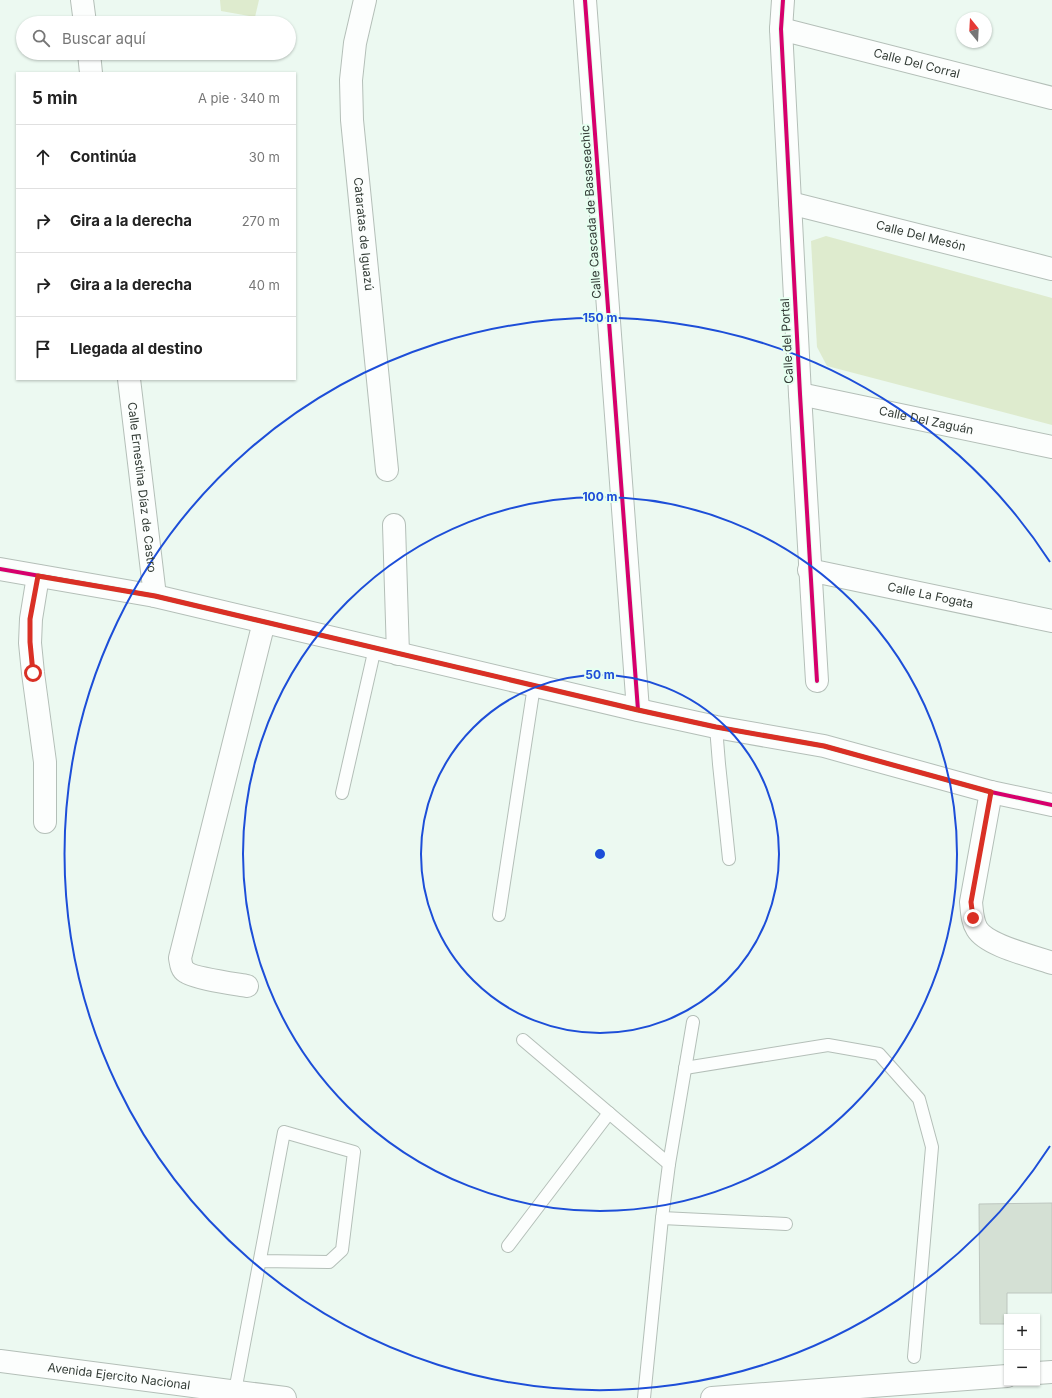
<!DOCTYPE html>
<html lang="es">
<head>
<meta charset="utf-8">
<style>
  :root { --surface:#fff; --page:#f6f6f6; --text:#222; --muted:#767676; --line:#e0e0e0 }
  body { margin:0; font-family:Inter,sans-serif; background:var(--page); color:var(--text) }
  .controls { position:absolute; right:12px; bottom:12px; display:grid; overflow:hidden; border-radius:0px; box-shadow:0 1px 3px #0004 }
  .controls button { width:36px; height:36px; display:grid; place-items:center; padding:0; border:0; border-bottom:1px solid var(--line); background:var(--surface); color:var(--text); font:20px sans-serif }
  .compass { position:absolute; left:956px; top:12px; width:36px; height:36px; border-radius:50%; background:var(--surface); box-shadow:0 1px 3px #0004; rotate:342deg }
  .stop { position:absolute; width:12px; height:12px; margin:-9px; border:3px solid #d93025; border-radius:50%; background:#fff }
  .stop.end { background:#d93025; border-color:#fff; box-shadow:0 1px 4px #0008 }
  .list { margin:0; padding:0; list-style:none }
  h2 { display:flex; justify-content:space-between; align-items:center; height:52px; margin:0; padding:0 16px; font-size:17px }
  h2 small { font-size:13px; font-weight:400; color:var(--muted) }
  .list li { display:grid; grid-template-columns:26px 1fr auto; gap:12px; align-items:center; box-sizing:border-box; height:64px; padding:0 16px; border-top:1px solid var(--line) }
  .list b { display:block; font-size:15px; white-space:nowrap }
  .list em { font-size:13px; font-style:normal; color:var(--muted) }
  .icon { flex:none; width:22px; height:22px; fill:none; stroke:currentColor; stroke-width:2; stroke-linecap:round; stroke-linejoin:round }
  .map { position:relative; flex:none; width:1052px; height:1398px; overflow:hidden }
  .search { position:absolute; background:var(--surface); box-shadow:0 1px 3px #0004; left:16px; top:16px; width:280px; height:44px; display:flex; align-items:center; gap:10px; box-sizing:border-box; padding:0 14px; border-radius:22px; color:var(--muted); font-size:15px }
  .panel { position:absolute; background:var(--surface); box-shadow:0 1px 3px #0004; left:16px; top:72px; width:280px; height:308px; border-radius:0px }
  .map>svg:first-child { display:block }
  .green { fill:#deebce }
  .building { fill:#d4e0d4; stroke:#bdc6bf }
  .lines { fill:none; stroke-linecap:round; stroke-linejoin:round }
  .lane-casing { stroke:#b4bfb8; stroke-width:14 }
  .street-casing { stroke:#b4bfb8; stroke-width:24 }
  .secondary-casing { stroke:#b4bfb8; stroke-width:24 }
  .primary-casing { stroke:#b4bfb8; stroke-width:24 }
  .lane { stroke:#fcfefd; stroke-width:12 }
  .street { stroke:#fcfefd; stroke-width:22 }
  .secondary { stroke:#fcfefd; stroke-width:22 }
  .primary { stroke:#fcfefd; stroke-width:22 }
  .cycleway-casing { stroke:#e6fff0; stroke-width:6 }
  .cycleway { stroke:#d6006c; stroke-width:4 }
  .route { stroke:#d93025; stroke-width:5 }
  .ring { fill:none; stroke:#1d4ed8; stroke-width:2 }
  .labels { text-anchor:middle; stroke-width:4; stroke-linejoin:round; paint-order:stroke }
  .street-label { font-size:12px; fill:#333c36; stroke:#e6fff0 }
  .centre { fill:#1d4ed8; stroke:#e6fff0; stroke-width:2 }
  .ring-label { font-size:12px; text-anchor:middle; font-weight:bold; fill:#1d4ed8; stroke:#e6fff0; stroke-width:4; stroke-linejoin:round; paint-order:stroke }
</style>
</head>
<body>
<div class="map">
<svg width="1052" height="1398" viewBox="0 0 1052 1398">
  <rect width="100%" height="100%" fill="#ecf9f1"/>
  <g class="green">
    <path d="M 220,0 L 259,0 L 255,17 L 221,11 Z"/>
    <path d="M 826,236 L 1052,298 L 1052,425 L 827,366 L 817,347 L 811,241 Z"/>
  </g>
  <path class="building" d="M 1052,1203 L 1052,1293 L 1007,1293 L 1007,1324 L 980,1324 L 979,1204 Z"/>
  <g class="lines">
    <defs>
      <g id="lane">
        <path d="M 716,727 L 719,764 L 729,859"/>
        <path d="M 342,793 L 375,648"/>
        <path d="M 499,915 L 534,686"/>
        <path d="M 523,1040 L 669,1164"/>
        <path d="M 685,1068 L 828,1045 L 879,1054 L 919,1099 L 932,1147 L 914,1357"/>
        <path d="M 662,1218 L 786,1224"/>
        <path d="M 508,1246 L 609,1113"/>
        <path d="M 235,1391 L 240,1365 L 284,1132 L 354,1152 L 342,1250 L 329,1262 L 260,1261"/>
        <path d="M 644,1398 L 662,1218 L 669,1164 L 693,1022"/>
      </g>
      <g id="street">
        <path d="M 82,0 L 85,23"/>
        <path id="s1" d="M 365,0 L 355,43 L 351,80 L 352,120 L 387,470"/>
        <path d="M 585,0 L 638,710"/>
        <path d="M 783,0 L 781,29 L 800,394 L 817,681"/>
        <path id="s2" d="M 781,29 L 1052,98"/>
        <path d="M 89,53 L 91,73"/>
        <path id="s3" d="M 790,203 L 1052,269"/>
        <path id="s4" d="M 129,379 L 155,596"/>
        <path id="s5" d="M 800,394 L 1052,447"/>
        <path d="M 394,525 L 398,654"/>
        <path id="s6" d="M 809,570 L 1052,621"/>
        <path d="M 38,576 L 31,619 L 30,643 L 33,673 L 45,762 L 45,822"/>
        <path d="M 991,792 L 971,902 C 972,911 972,921 977,929 C 987,946 1033,956 1052,963"/>
        <path d="M 247,986 C 236,984 193,978 186,972 C 181,969 181,963 180,958 L 264,622"/>
        <path d="M 1037,1373 L 1052,1372"/>
        <path d="M 712,1398 L 1007,1376"/>
      </g>
      <path id="secondary" d="M 0,569 L 155,596 L 638,710 L 716,727 L 824,746 L 991,792 L 1052,805"/>
      <g id="primary">
        <path id="s7" d="M 0,1361 L 285,1398"/>
      </g>
    </defs>
    <use href="#lane" class="lane-casing"/>
    <use href="#street" class="street-casing"/>
    <use href="#secondary" class="secondary-casing"/>
    <use href="#primary" class="primary-casing"/>
    <use href="#lane" class="lane"/>
    <use href="#street" class="street"/>
    <use href="#secondary" class="secondary"/>
    <use href="#primary" class="primary"/>
    <defs>
      <g id="cycleway">
        <path d="M 585,0 L 638,710"/>
        <path d="M 783,0 L 781,29 L 800,394 L 817,681"/>
        <path d="M 0,569 L 155,596 L 638,710 L 716,727 L 824,746 L 991,792 L 1052,805"/>
      </g>
    </defs>
    <use href="#cycleway" class="cycleway-casing"/>
    <use href="#cycleway" class="cycleway"/>
  </g>
  <g class="lines">
    <path class="route" d="M 33,673 L 30,642 L 30,619 L 38,576 L 155,596 L 638,710 L 716,727 L 824,746 L 991,792 L 971,902 L 973,918"/>
  </g>
  <g class="ring">
    <circle cx="600" cy="854" r="179"/>
    <circle cx="600" cy="854" r="357"/>
    <path d="M1050 1146A536 536 0 1 1 1050 562"/>
  </g>
  <g class="labels">
    <g class="street-label">
      <text dy="4" stroke="none"><textPath href="#s2" startOffset="140">Calle Del Corral</textPath></text>
      <text transform="translate(591 212) rotate(-94)" y="4">Calle Cascada de Basaseachic</text>
      <text dy="4" stroke="none"><textPath href="#s1" startOffset="236">Cataratas de Iguazú</textPath></text>
      <text dy="4" stroke="none"><textPath href="#s3" startOffset="135">Calle Del Mesón</textPath></text>
      <text transform="translate(787 341) rotate(-93)" y="4">Calle del Portal</text>
      <text dy="4" stroke="none"><textPath href="#s5" startOffset="129">Calle Del Zaguán</textPath></text>
      <text dy="4" stroke="none"><textPath href="#s4" startOffset="109">Calle Ernestina Díaz de Castro</textPath></text>
      <text dy="4" stroke="none"><textPath href="#s6" startOffset="124">Calle La Fogata</textPath></text>
      <text dy="4" stroke="none"><textPath href="#s7" startOffset="120">Avenida Ejercito Nacional</textPath></text>
    </g>
  </g>
  <circle cx="600" cy="854" r="6" class="centre"/>
  <g class="ring-label">
    <text x="600" y="322">150 m</text>
    <text x="600" y="501">100 m</text>
    <text x="600" y="679">50 m</text>
  </g>
</svg>
<div class="controls">
<button>+</button>
<button>−</button>
</div>
<svg class="compass" viewBox="-18 -18 36 36"><path d="M0-13l5 13h-10z" fill="#e53935"/><path d="M0 13l5-13h-10z" fill="#767676"/></svg>
<div class="stop" style="left:33px;top:673px"></div>
<div class="stop end" style="left:973px;top:918px"></div>
<div class="search"><svg class="icon" aria-label="search" viewBox="0 0 24 24"><circle cx="10" cy="10" r="6"/><path d="M15 15l6 6"/></svg>Buscar aquí</div>
<section class="panel">
<h2>5 min<small>A pie · 340 m</small></h2>
<ul class="list">
<li><svg class="icon" aria-label="ahead" viewBox="0 0 24 24"><path d="M12 20V5M6 11l6-6 6 6"/></svg><div><b>Continúa</b></div><em>30 m</em></li>
<li><svg class="icon" aria-label="right" viewBox="0 0 24 24"><path d="M7 20v-9h11M14 6l5 5-5 5"/></svg><div><b>Gira a la derecha</b></div><em>270 m</em></li>
<li><svg class="icon" aria-label="right" viewBox="0 0 24 24"><path d="M7 20v-9h11M14 6l5 5-5 5"/></svg><div><b>Gira a la derecha</b></div><em>40 m</em></li>
<li><svg class="icon" aria-label="arrive" viewBox="0 0 24 24"><path d="M6 21V4h12l-3 4 3 4H6"/></svg><div><b>Llegada al destino</b></div></li>
</ul>
</section>
</div>
</body>
</html>
